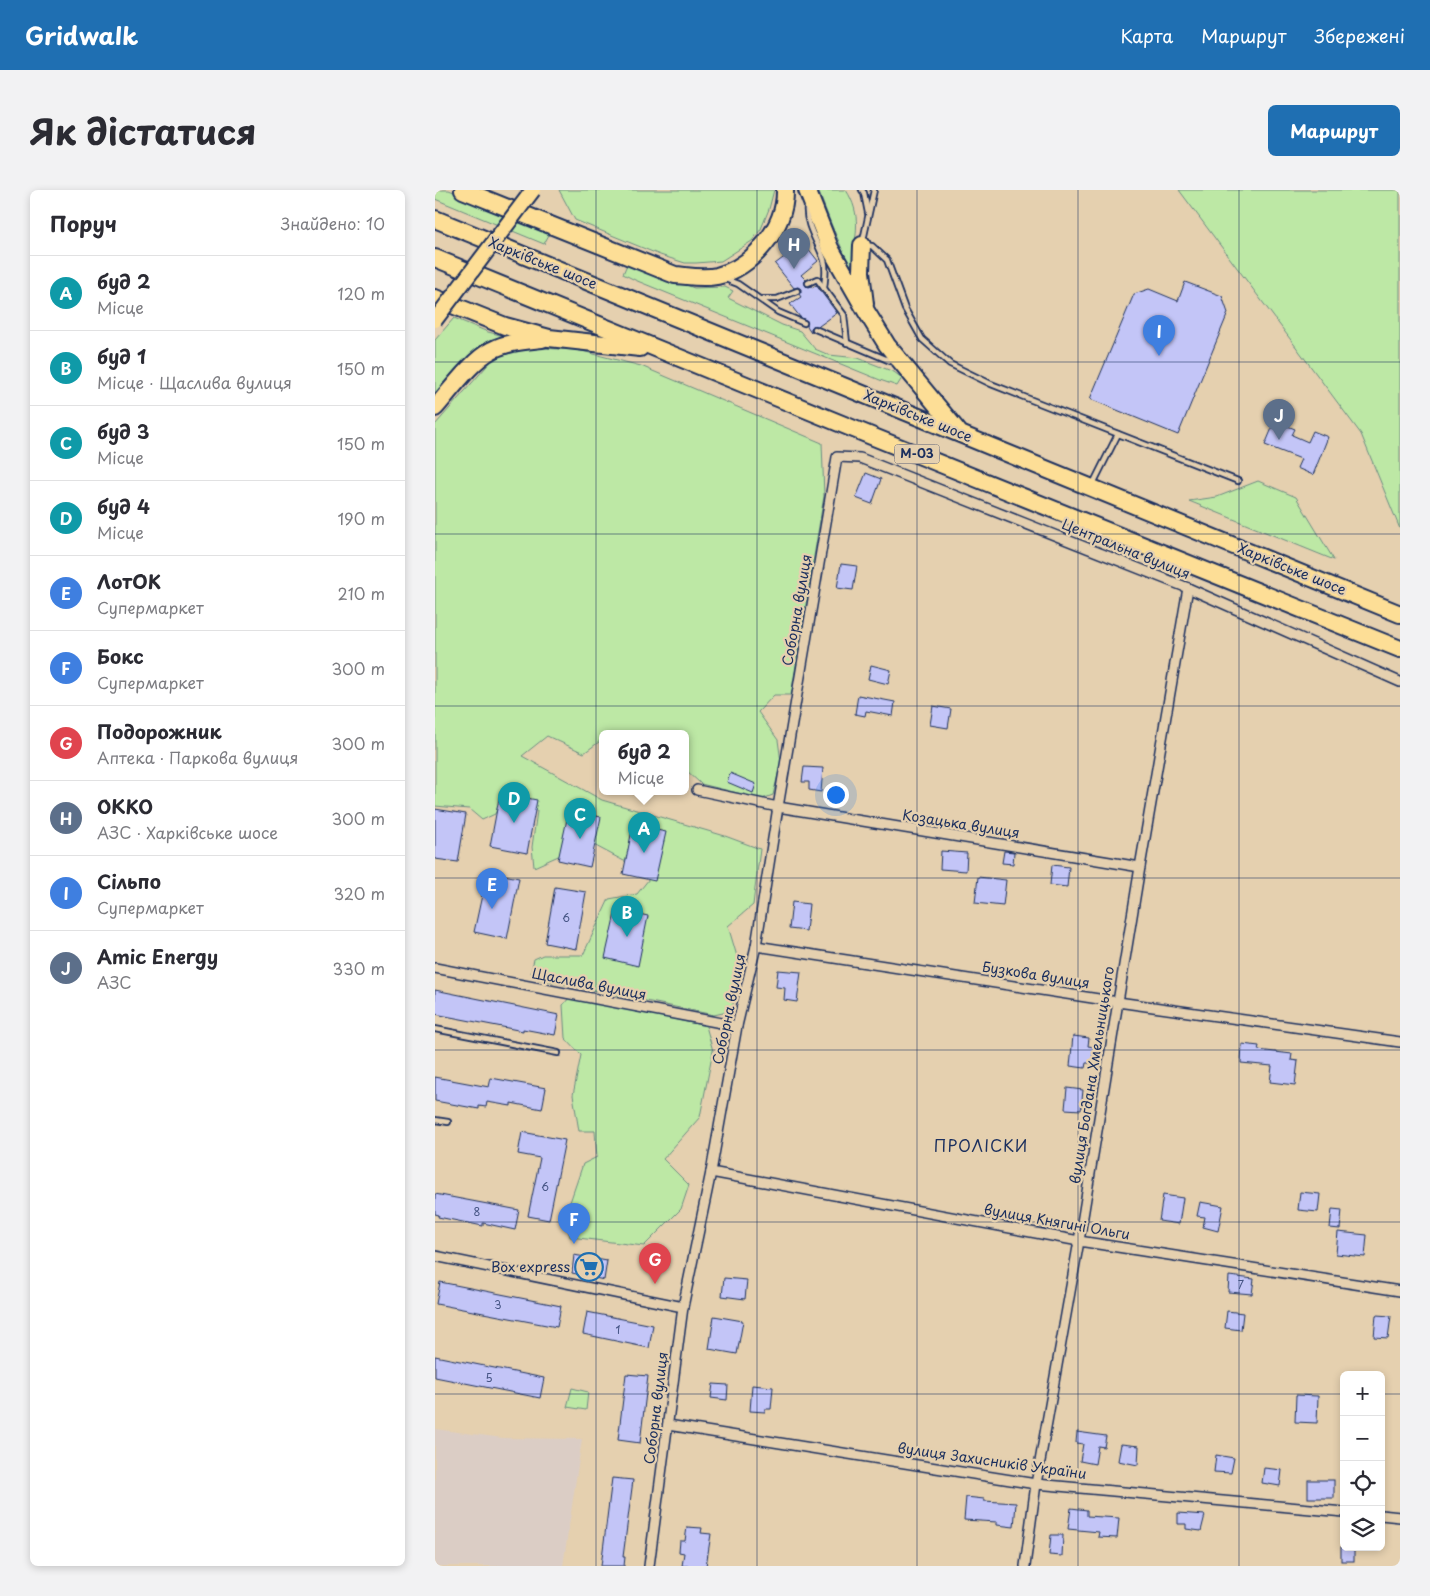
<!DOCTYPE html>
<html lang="uk">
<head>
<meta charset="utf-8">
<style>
  :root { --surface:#fff; --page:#f2f2f3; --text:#2b2b33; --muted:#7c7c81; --line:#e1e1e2; --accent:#1f6fb2 }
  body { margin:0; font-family:"Playpen Sans",sans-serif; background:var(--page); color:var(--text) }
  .controls { position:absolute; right:15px; bottom:15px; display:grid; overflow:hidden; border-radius:8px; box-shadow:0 2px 8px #0003 }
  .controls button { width:45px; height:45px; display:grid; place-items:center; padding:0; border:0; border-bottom:1px solid var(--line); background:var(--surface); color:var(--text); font:25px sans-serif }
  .you { position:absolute; left:400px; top:604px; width:18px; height:18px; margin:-12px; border:4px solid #fff; border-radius:50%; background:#1a73e8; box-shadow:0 0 0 8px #1a73e833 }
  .badge { display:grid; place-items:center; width:32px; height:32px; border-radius:50%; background:var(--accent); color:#fff; font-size:16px; font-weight:700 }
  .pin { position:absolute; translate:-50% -41px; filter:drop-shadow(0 1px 2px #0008) }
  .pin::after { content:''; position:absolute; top:26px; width:18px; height:15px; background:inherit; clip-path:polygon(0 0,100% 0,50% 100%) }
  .popup { position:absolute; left:164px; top:540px; width:90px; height:65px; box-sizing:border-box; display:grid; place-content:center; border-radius:8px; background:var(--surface); filter:drop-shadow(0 1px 4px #0005); font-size:16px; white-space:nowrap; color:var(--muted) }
  .popup b { font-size:19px; color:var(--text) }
  .popup::after { content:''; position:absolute; left:50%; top:100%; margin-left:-10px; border:10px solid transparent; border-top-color:var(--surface) }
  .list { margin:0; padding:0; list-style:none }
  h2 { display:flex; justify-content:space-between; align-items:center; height:65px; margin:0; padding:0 20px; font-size:21px }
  h2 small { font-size:16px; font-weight:400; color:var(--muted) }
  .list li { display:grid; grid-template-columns:32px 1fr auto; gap:15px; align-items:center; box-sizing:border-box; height:75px; padding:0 20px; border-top:1px solid var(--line) }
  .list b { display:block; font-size:19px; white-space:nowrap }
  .list p { margin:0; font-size:16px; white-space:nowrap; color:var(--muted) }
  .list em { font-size:16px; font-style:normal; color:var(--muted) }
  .icon { flex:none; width:28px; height:28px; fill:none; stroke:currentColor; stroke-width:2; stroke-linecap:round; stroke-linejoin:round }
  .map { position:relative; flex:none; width:965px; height:1376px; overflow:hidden; border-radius:8px }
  header { display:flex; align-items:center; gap:30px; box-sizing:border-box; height:70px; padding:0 25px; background:var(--accent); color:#fff }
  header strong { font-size:24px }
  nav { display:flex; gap:28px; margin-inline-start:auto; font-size:18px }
  .intro { display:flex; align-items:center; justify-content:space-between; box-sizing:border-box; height:120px; padding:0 30px }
  h1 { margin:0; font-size:35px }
  .button { padding:12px 22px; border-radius:8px; background:var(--accent); color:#fff; font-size:18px; font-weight:700 }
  main { display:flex; gap:30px; padding:0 30px }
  aside { flex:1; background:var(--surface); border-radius:8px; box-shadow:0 2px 8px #0003 }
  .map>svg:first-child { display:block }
  .built { fill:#dbcdc5 }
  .green { fill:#bde8a5; stroke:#6c8c82 }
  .building { fill:#c3c5f7; stroke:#1b2f5e }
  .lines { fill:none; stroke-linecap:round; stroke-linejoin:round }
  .service-casing { stroke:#1b2f5e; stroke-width:8 }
  .minor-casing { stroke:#1b2f5e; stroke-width:12 }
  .motorway-casing { stroke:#1b2f5e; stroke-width:20 }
  .service { stroke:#e5d0af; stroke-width:4.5 }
  .minor { stroke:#e5d0af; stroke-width:9 }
  .motorway { stroke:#fdde96; stroke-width:16 }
  .primary-bridge-casing { stroke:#1b2f5e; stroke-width:18; stroke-linecap:butt }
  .primary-bridge { stroke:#fdde96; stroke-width:14 }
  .grid { fill:none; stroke:#1b2f5e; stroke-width:1; stroke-opacity:0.55 }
  .labels { text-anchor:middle; stroke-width:4.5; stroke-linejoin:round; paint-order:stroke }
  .number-label { font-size:11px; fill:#455484 }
  .shield { fill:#e5d0af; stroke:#585f76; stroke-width:1 }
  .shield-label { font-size:12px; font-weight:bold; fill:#1b2f5e }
  .street-label { font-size:14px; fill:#1b2f5e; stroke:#e5d0af }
  .poi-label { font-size:14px; fill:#1b2f5e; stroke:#e5d0af; text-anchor:end }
  .quarter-label { font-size:16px; letter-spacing:1px; fill:#1b2f5e; stroke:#e5d0af }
</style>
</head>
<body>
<header>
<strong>Gridwalk</strong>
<nav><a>Карта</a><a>Маршрут</a><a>Збережені</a></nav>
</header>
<div class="intro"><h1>Як дістатися</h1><a class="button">Маршрут</a></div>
<main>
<aside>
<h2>Поруч<small>Знайдено: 10</small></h2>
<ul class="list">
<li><span class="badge" style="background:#0f9aa8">A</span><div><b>буд 2</b><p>Місце</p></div><em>120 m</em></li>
<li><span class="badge" style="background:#0f9aa8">B</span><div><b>буд 1</b><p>Місце · Щаслива вулиця</p></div><em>150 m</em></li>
<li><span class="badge" style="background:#0f9aa8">C</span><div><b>буд 3</b><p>Місце</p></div><em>150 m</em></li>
<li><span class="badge" style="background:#0f9aa8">D</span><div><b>буд 4</b><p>Місце</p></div><em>190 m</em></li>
<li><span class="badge" style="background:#3f7fe0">E</span><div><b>ЛотОК</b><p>Супермаркет</p></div><em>210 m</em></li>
<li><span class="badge" style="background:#3f7fe0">F</span><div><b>Бокс</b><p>Супермаркет</p></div><em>300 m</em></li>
<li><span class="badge" style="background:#e0444e">G</span><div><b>Подорожник</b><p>Аптека · Паркова вулиця</p></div><em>300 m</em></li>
<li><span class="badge" style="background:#5c6f8a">H</span><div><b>ОККО</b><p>АЗС · Харківське шосе</p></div><em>300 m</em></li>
<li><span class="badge" style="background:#3f7fe0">I</span><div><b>Сільпо</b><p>Супермаркет</p></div><em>320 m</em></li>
<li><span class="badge" style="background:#5c6f8a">J</span><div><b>Amic Energy</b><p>АЗС</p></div><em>330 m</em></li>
</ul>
</aside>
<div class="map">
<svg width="965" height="1376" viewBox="0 0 965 1376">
  <rect width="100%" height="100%" fill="#e5d0af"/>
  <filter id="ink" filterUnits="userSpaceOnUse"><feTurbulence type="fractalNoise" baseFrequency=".02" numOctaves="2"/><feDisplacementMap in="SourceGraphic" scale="10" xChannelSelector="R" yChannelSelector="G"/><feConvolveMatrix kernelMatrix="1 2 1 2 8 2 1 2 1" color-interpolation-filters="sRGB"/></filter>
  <g filter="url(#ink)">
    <path class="built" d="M 0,1239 L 68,1248 L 147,1249 L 128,1376 L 0,1376 Z"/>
    <g class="green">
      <path d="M 0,0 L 14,0 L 116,41 L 109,54 L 0,9 Z"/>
      <path d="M 124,0 L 339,0 L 334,19 L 326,39 L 317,51 L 286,71 L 261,73 L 250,73 L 225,65 L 140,30 Z"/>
      <path d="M 383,0 L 411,0 C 427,25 421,44 417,72 L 415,77 L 397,36 Z"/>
      <path d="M 744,0 L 965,0 L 965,339 L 926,244 Z"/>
      <path d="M 193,72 L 259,98 L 290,97 L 298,101 L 293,108 L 347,135 L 365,141 L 380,159 L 394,165 L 423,168 L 459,182 L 467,188 L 462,196 L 445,190 L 200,90 L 188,84 Z"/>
      <path d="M 19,128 L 53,142 L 73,147 L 0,209 L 0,150 Z"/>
      <path d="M 85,157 L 143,160 L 206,176 L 387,253 L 389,306 L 356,505 L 339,505 L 323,522 L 343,550 L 346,572 L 338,605 L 327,609 L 266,594 L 250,579 L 250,544 L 168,544 L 168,549 L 149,563 L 112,546 L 87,566 L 167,610 L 290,646 L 325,659 L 318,715 L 293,736 L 304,773 L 297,821 L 279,825 L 104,789 L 96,783 L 99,769 L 108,765 L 148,765 L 174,709 L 202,704 L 222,679 L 189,671 L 138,644 L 130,663 L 99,677 L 97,657 L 102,621 L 64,614 L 60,624 L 47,630 L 34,619 L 0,616 L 0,235 L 58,169 Z"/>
      <path d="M 823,291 L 861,307 L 899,370 L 754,311 L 782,307 Z"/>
      <path d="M 135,807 L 271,836 L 278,861 L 265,927 L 228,969 L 254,995 L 246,1019 L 209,1056 L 135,1047 L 130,1027 L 148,974 L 162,967 L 160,941 L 144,941 L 138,905 L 146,865 L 130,848 L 128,815 Z"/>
      <path d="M 137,1198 L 153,1202 L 151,1220 L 132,1217 Z"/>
    </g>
    <g class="building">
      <path d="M 372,57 L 383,71 L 366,85 L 371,90 L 370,95 L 372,97 L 376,96 L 377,98 L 381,95 L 402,123 L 384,136 L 378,136 L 376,138 L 376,142 L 372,136 L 372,131 L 365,127 L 355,114 L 366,107 L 364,104 L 366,102 L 366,99 L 363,97 L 359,98 L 340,74 L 356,62 L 360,66 Z"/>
      <path d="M 750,92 L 787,106 L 793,123 L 743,245 L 655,209 L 699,104 L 714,99 L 743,111 Z"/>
      <path d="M 840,231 L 860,239 L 857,245 L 873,252 L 878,241 L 893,247 L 878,285 L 862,278 L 866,269 L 830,255 Z"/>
      <path d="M 431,283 L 446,289 L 437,314 L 421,308 Z"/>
      <path d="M 406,374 L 422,376 L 418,400 L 402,398 Z"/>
      <path d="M 436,475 L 456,480 L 453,494 L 433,489 Z"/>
      <path d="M 423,505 L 460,512 L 458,526 L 431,521 L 430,526 L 420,524 Z"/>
      <path d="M 498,516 L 516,519 L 513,538 L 495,535 Z"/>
      <path d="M 369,577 L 388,578 L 386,602 L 374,600 L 374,592 L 367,592 Z"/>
      <path d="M 295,583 L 321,594 L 318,603 L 292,592 Z"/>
      <path d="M 65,603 L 102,610 L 92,663 L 55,656 Z"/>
      <path d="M 0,619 L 31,624 L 23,672 L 0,669 Z"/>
      <path d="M 134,620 L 166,627 L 155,677 L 123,670 Z"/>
      <path d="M 198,635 L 231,642 L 220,691 L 188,684 Z"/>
      <path d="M 506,661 L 532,663 L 531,681 L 505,679 Z"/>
      <path d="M 569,661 L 579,662 L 578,674 L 567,673 Z"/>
      <path d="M 617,675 L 634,677 L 632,697 L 615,695 Z"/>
      <path d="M 52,682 L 84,688 L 72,749 L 39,742 Z"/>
      <path d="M 543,687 L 571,690 L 568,716 L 540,713 Z"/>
      <path d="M 120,697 L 151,702 L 141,759 L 110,753 Z"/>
      <path d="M 357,712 L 374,714 L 371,741 L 354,739 Z"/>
      <path d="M 181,719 L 213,726 L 203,776 L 170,768 Z"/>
      <path d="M 343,780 L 366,782 L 362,812 L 349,810 L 350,798 L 341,797 Z"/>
      <path d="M 0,800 L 124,825 L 120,845 L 88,839 L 88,841 L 0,824 Z"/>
      <path d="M 638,846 L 654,848 L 653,856 L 659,857 L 657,873 L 651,873 L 650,878 L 635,876 Z"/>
      <path d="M 807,854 L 824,856 L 823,860 L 857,864 L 856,870 L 863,871 L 860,895 L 835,892 L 837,876 L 806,873 Z"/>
      <path d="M 0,887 L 54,897 L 56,888 L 111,898 L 107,919 L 76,913 L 76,916 L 52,912 L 51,917 L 44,916 L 44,919 L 0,911 Z"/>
      <path d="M 632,898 L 648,900 L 646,920 L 630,919 Z"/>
      <path d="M 87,942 L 130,950 L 114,1030 L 93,1026 L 105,968 L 83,964 Z"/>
      <path d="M 865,1002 L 885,1004 L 883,1022 L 863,1020 Z"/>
      <path d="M 0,1004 L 84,1020 L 80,1040 L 48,1033 L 48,1036 L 3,1027 L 4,1025 L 0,1024 Z"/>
      <path d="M 728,1005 L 748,1008 L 744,1034 L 724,1031 Z"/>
      <path d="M 765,1012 L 788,1016 L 783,1041 L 768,1037 L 770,1027 L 762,1026 Z"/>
      <path d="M 897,1019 L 907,1020 L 905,1039 L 895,1038 Z"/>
      <path d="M 903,1042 L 932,1045 L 930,1067 L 901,1064 Z"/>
      <path d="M 139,1065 L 172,1071 L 169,1090 L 137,1083 Z"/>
      <path d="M 794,1086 L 819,1089 L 817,1104 L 793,1102 Z"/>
      <path d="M 289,1088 L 312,1090 L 310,1109 L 287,1106 Z"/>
      <path d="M 5,1092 L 126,1116 L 122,1137 L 1,1114 Z"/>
      <path d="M 792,1121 L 808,1123 L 806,1140 L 790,1138 Z"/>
      <path d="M 152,1122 L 218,1135 L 214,1158 L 148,1144 Z"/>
      <path d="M 941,1125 L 956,1126 L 953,1148 L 939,1147 Z"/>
      <path d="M 279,1126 L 308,1131 L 302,1164 L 274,1159 Z"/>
      <path d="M 0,1166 L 109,1188 L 105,1208 L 0,1187 Z"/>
      <path d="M 191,1184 L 213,1186 L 205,1253 L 183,1250 Z"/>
      <path d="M 278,1194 L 293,1195 L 292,1210 L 276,1208 Z"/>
      <path d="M 317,1195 L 338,1197 L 336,1219 L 330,1219 L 330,1222 L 315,1221 Z"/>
      <path d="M 861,1205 L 883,1206 L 882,1233 L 860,1232 Z"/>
      <path d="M 642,1242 L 671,1246 L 669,1257 L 663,1256 L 660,1274 L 645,1271 L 648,1254 L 641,1253 Z"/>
      <path d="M 686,1254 L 704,1256 L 703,1275 L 683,1271 Z"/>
      <path d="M 781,1265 L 799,1268 L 796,1283 L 779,1282 Z"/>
      <path d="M 829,1278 L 847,1280 L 845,1296 L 827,1293 Z"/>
      <path d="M 177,1288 L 198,1290 L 188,1367 L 190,1367 L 189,1376 L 166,1376 Z"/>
      <rect x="873" y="1290" width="26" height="18"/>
      <path d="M 531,1307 L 549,1309 L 549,1311 L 581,1313 L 579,1337 L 562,1335 L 562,1332 L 529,1330 Z"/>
      <path d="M 636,1318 L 652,1320 L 652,1326 L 684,1328 L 682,1348 L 663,1347 L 664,1342 L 633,1339 Z"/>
      <path d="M 743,1323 L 770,1325 L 766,1341 L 751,1339 L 751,1334 L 743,1334 Z"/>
      <path d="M 252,1337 L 267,1338 L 266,1343 L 276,1344 L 271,1376 L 247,1376 L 249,1363 L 244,1362 L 245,1351 L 250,1351 Z"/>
      <path d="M 616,1345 L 628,1345 L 627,1366 L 614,1365 Z"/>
      <rect x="906" y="1357" width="13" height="14"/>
    </g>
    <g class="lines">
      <defs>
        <g id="service">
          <path d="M 427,0 L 429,3 L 433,23"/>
          <path d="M 439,0 L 427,55 L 437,56 L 452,70 L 470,119 L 487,149 L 515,174 L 556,194 L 803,291"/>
          <path d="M 372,17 C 370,35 384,54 389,70 C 392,79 390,89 389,98"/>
          <path d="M 290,89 L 303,94 L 343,122 L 369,133"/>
          <path d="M 373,93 L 382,89 L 409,125 L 412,153"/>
          <path d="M 327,109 L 342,109 L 362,101"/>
          <path d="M 380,139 L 460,173"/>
          <path d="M 658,294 L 683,244"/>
          <path d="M 0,839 L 123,863"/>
          <path d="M 0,930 L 13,932"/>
        </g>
        <g id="minor">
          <path d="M 262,600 L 343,617 L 705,677"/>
          <path d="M 321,756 L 683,812 L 965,852"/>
          <path d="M 0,778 L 302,836"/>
          <path d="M 276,982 L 644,1051 L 965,1101"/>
          <path d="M 0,1066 L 248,1117"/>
          <path d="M 233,1235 L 601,1294 L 909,1322"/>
          <path d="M 946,1325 L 965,1327"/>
          <path d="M 214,1376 L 248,1117 L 276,982 L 302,836 L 321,756 L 343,617 L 402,267 L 425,268 L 753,398 L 965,492"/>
          <path d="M 590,1376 L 601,1294 L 644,1051 L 705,677 L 753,398"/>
        </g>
        <g id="motorway">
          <path d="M 28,0 L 240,85 C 253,86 268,89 282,86 C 318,77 351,37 350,0"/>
          <path d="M 372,0 L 395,58 L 431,121 L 452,155 L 523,241"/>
          <path d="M 0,29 L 965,424"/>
          <path d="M 427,55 L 426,82 L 430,114"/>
          <path d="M 0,68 L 414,237 L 965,459"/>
          <path d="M 0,108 L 70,136 L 114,148 L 205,158"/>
          <path d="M 0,218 C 15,201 37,170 57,160 C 72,152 90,151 107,149"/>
        </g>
      </defs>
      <use href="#service" class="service-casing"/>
      <use href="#minor" class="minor-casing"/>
      <use href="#motorway" class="motorway-casing"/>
      <use href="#service" class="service"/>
      <use href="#minor" class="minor"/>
      <use href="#motorway" class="motorway"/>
      <defs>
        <path id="primary-bridge" d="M 0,130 L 98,0"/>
      </defs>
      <use href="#primary-bridge" class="primary-bridge-casing"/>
      <use href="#primary-bridge" class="primary-bridge"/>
    </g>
  </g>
  <path class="grid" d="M 161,0 L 161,1376M 322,0 L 322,1376M 482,0 L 482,1376M 643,0 L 643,1376M 804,0 L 804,1376M 0,172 L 965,172M 0,344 L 965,344M 0,516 L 965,516M 0,688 L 965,688M 0,860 L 965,860M 0,1032 L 965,1032M 0,1204 L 909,1204M 946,1204 L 965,1204"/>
  <defs>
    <symbol id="supermarket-ring" viewBox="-11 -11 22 22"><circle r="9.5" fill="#e5d0af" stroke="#1f6fb2" stroke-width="1.5"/><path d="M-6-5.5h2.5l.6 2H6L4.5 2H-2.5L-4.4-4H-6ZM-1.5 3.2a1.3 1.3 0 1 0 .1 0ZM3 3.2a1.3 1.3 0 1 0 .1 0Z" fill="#1f6fb2"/></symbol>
  </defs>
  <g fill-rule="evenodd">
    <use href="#supermarket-ring" x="138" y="1061" width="32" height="32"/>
  </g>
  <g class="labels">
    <g class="number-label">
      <text x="131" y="732">6</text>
      <text x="110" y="1001">6</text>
      <text x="42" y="1026">8</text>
      <text x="806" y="1099">7</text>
      <text x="63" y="1119">3</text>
      <text x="183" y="1144">1</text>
      <text x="54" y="1192">5</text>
    </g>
    <rect class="shield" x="459.5" y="254.5" width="45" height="19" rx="4"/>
    <g class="shield-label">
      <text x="482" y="268">М-03</text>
    </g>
    <g class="street-label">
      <text transform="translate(108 73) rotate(22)" y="5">Харківське шосе</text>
      <text transform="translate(483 226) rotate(22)" y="5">Харківське шосе</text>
      <text transform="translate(691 359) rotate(22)" y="5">Центральна вулиця</text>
      <text transform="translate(857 379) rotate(22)" y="5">Харківське шосе</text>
      <text transform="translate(362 420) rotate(-80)" y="5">Соборна вулиця</text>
      <text transform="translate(526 634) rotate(9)" y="5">Козацька вулиця</text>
      <text transform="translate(601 785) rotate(9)" y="5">Бузкова вулиця</text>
      <text transform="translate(154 794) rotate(11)" y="5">Щаслива вулиця</text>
      <text transform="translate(294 819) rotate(-78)" y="5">Соборна вулиця</text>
      <text transform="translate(657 885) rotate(-81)" y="5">вулиця Богдана Хмельницького</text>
      <text transform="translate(622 1032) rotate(10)" y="5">вулиця Княгині Ольги</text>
      <text transform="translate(221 1218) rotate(-83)" y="5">Соборна вулиця</text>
      <text transform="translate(557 1271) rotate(8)" y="5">вулиця Захисників України</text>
    </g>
    <g class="poi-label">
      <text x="135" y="1082">Box express</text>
    </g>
    <g class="quarter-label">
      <text x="546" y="962">ПРОЛІСКИ</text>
    </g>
  </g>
</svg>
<div class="controls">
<button>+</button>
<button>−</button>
<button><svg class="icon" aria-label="locate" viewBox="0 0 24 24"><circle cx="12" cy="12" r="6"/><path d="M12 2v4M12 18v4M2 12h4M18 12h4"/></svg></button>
<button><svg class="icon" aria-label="layers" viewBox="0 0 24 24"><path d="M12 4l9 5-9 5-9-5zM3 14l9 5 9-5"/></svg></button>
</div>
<div class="you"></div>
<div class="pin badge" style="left:209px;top:663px;background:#0f9aa8">A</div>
<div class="popup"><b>буд 2</b>Місце</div>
<div class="pin badge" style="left:192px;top:747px;background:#0f9aa8">B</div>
<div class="pin badge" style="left:145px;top:649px;background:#0f9aa8">C</div>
<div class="pin badge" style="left:79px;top:633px;background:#0f9aa8">D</div>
<div class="pin badge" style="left:57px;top:719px;background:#3f7fe0">E</div>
<div class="pin badge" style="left:139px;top:1054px;background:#3f7fe0">F</div>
<div class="pin badge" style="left:220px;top:1094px;background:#e0444e">G</div>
<div class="pin badge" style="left:359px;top:79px;background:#5c6f8a">H</div>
<div class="pin badge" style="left:724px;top:166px;background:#3f7fe0">I</div>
<div class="pin badge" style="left:844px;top:250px;background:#5c6f8a">J</div>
</div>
</main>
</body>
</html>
